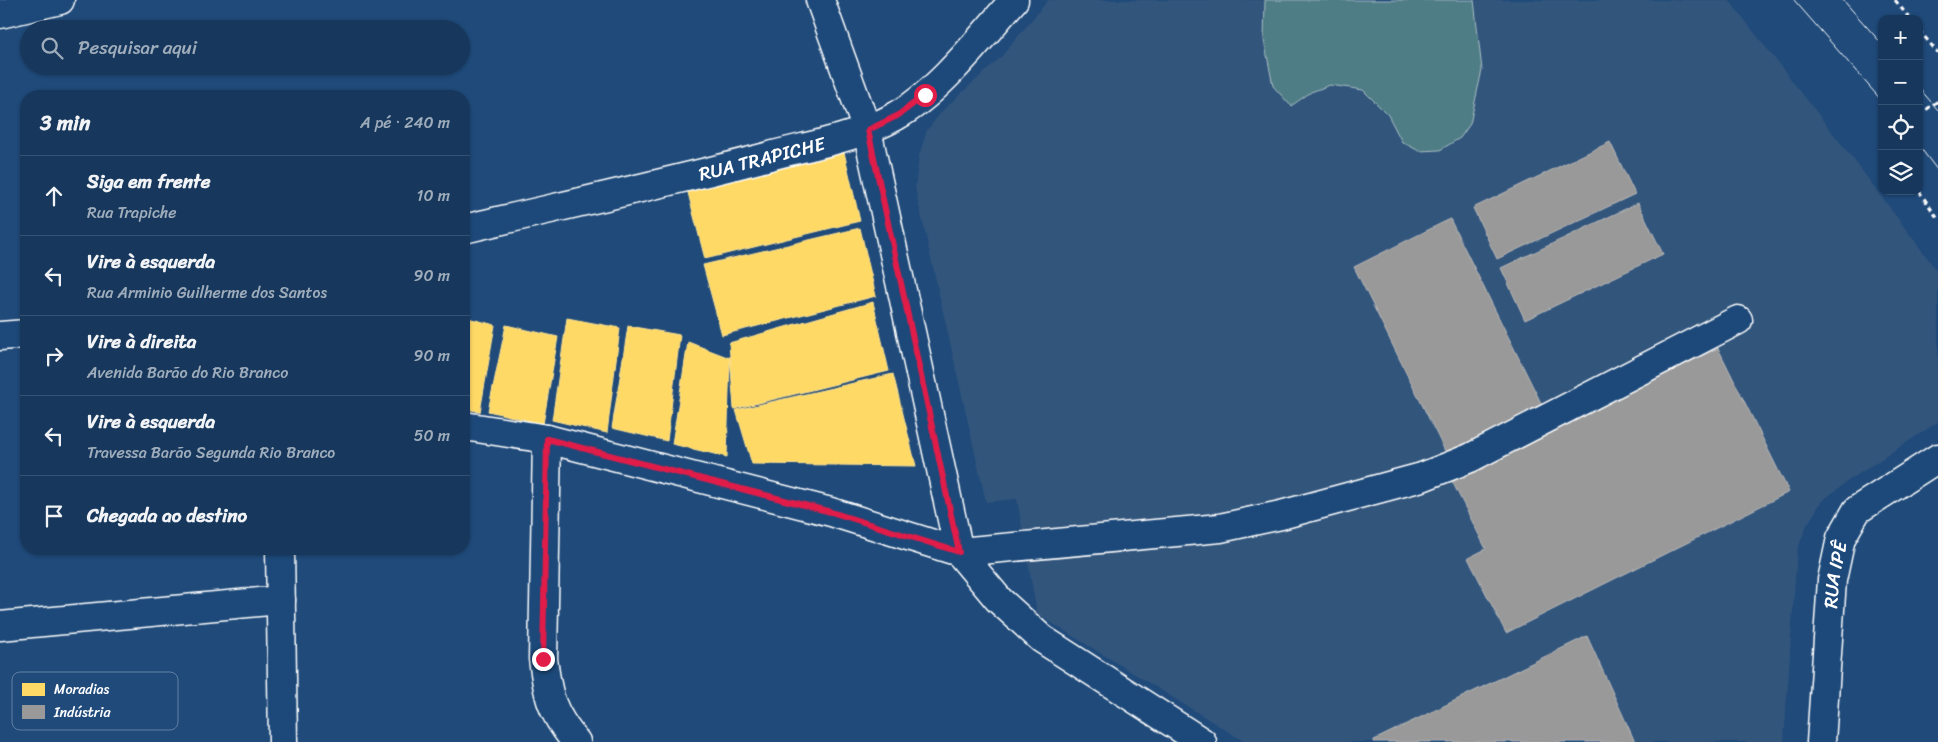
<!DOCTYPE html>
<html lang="pt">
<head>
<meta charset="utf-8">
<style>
  :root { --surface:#17385c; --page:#244365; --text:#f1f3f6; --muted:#9eacbb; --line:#365272 }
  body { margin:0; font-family:Sriracha,sans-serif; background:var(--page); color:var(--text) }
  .controls { position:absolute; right:15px; top:15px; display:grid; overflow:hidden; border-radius:10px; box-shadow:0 1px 4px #0004 }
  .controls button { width:45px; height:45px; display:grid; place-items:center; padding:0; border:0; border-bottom:1px solid var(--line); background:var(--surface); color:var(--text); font:25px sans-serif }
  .stop { position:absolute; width:15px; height:15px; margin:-11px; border:4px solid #e11d48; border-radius:50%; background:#fff }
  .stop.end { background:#e11d48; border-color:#fff; box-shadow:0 1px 5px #0008 }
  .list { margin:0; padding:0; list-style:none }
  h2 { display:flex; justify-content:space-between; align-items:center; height:65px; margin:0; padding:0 20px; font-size:21px }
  h2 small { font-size:16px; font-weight:400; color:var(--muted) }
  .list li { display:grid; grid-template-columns:32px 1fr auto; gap:15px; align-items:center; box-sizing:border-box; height:80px; padding:0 20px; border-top:1px solid var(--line) }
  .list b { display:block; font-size:19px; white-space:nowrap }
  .list p { margin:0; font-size:16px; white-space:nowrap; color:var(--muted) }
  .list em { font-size:16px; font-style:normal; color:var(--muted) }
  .icon { flex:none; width:28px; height:28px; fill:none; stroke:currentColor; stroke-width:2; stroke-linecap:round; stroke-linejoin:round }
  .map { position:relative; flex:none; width:1938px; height:742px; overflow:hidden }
  .search { position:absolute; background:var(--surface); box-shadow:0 1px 4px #0004; left:20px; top:20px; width:450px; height:55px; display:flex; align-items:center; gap:12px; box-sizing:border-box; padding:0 18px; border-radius:28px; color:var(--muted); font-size:19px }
  .panel { position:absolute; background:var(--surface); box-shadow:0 1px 4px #0004; left:20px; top:90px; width:450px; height:465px; border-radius:20px }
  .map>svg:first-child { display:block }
  .built { fill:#32557c }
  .green { fill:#507d86; stroke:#a8bec2 }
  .homes { fill:#ffd966; stroke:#ffe494 }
  .industry { fill:#999; stroke:#b8b8b8 }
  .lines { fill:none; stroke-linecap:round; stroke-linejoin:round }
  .minor-casing { stroke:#fff; stroke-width:31 }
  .path { stroke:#fff; stroke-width:3; stroke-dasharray:5 4; stroke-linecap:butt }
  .minor { stroke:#1f4a7a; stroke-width:28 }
  .tram { stroke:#fff; stroke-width:1 }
  .route { stroke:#e11d48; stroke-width:6 }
  .labels { text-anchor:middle; stroke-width:5; stroke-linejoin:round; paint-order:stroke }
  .street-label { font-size:19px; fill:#fff; stroke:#1f4a7a }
  .key { fill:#1f4a7a; stroke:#6280a2; stroke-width:1 }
  .key-label { font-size:14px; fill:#fff }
</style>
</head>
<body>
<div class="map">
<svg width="1938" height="742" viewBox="0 0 1938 742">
  <rect width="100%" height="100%" fill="#1f4a7a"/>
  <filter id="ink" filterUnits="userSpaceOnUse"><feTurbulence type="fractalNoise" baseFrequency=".02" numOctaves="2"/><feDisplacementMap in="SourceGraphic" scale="10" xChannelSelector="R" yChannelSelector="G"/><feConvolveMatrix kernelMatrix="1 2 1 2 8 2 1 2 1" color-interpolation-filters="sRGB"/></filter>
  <g filter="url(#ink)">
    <path class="built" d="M 1048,0 L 1729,0 L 1854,160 L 1938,272 L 1938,422 L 1848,481 L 1822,501 L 1807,525 L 1797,551 L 1784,742 L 1245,742 L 1037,614 L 1017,499 L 986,502 L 915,188 L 919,156 L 927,130 L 944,109 L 1001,57 Z"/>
    <path class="green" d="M 1265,0 L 1474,0 L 1482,70 L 1470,124 L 1460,138 L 1440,150 L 1419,151 L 1402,142 L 1388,115 L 1363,90 L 1330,85 L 1311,92 L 1291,106 L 1273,86 L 1264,40 Z"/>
    <g class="homes">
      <path d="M 844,152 L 860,221 L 705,259 L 687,189 Z"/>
      <path d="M 860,228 L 876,296 L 722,335 L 703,265 Z"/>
      <path d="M 873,302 L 889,371 L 734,409 L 729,343 Z"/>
      <path d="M 464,317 L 495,325 L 480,412 L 464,408 Z"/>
      <path d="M 567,318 L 620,328 L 607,433 L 552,420 Z"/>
      <path d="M 506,325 L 558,337 L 543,424 L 488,411 Z"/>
      <path d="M 628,326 L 680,335 L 667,441 L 612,428 Z"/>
      <path d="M 688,342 L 730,358 L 727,457 L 672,444 Z"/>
      <path d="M 893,374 L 916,466 L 752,464 L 736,410 Z"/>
    </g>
    <g class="industry">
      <path d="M 1610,142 L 1635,194 L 1497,259 L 1473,208 Z"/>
      <path d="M 1638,203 L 1663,254 L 1525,320 L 1501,268 Z"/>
      <path d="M 1450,219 L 1542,405 L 1446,453 L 1354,267 Z"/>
      <path d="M 1718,348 L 1789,492 L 1506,633 L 1468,558 L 1486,549 L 1452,481 Z"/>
      <path d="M 1587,636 L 1635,742 L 1374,742 L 1374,740 Z"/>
    </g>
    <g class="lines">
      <defs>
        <g id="minor">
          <path d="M 820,0 L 867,130 L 959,552"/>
          <path d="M 0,14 L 60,0"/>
          <path id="s1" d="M 464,229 C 566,205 668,183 770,156 C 811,145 858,138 896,116 C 939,92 981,37 1014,0"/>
          <path d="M 0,336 L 26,334"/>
          <path d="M 464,426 L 547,439 L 831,512 L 959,552 L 999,600 L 1042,639 L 1202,742"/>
          <path d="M 547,439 L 543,659 C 548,697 551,712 576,742"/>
          <path d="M 280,549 L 283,742"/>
          <path d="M 959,552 L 1220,528 L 1281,515 L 1422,477 L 1470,458 L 1738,320"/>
          <path d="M 0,626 L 281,600"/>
          <path id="s2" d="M 1821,742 L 1832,580 L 1841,538 L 1857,510 L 1938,458"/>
        </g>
      </defs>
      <use href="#minor" class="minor-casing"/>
      <g class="path">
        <path d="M 1895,0 L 1910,19"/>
        <path d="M 1919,30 L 1938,53"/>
        <path d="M 1919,115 L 1938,101"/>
        <path d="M 1919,191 L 1938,219"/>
      </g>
      <use href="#minor" class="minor"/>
      <g class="tram">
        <path d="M 1794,0 L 1882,101"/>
        <path d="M 1843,0 L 1882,44"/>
        <path d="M 1919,88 L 1938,110"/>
        <path d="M 1919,146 L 1938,171"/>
      </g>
    </g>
  </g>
  <g class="lines" filter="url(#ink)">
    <path class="route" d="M 543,659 L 547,439 L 831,512 L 959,552 L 868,130 L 897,116 L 925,95"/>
  </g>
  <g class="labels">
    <g class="street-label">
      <text dy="7" stroke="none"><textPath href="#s1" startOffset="306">RUA TRAPICHE</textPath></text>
      <text dy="7" stroke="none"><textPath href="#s2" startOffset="168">RUA IPÊ</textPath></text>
    </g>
  </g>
  <rect x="12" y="672" width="166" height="58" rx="8" class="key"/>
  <rect x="22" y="683" width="23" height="13" fill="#ffd966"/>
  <rect x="22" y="705" width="23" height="14" fill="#999"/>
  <g class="key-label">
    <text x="54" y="694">Moradias</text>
    <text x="54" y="717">Indústria</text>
  </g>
</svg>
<div class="controls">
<button>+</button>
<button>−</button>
<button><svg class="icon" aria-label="locate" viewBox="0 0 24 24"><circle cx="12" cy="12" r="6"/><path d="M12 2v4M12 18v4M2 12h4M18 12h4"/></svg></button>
<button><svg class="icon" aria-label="layers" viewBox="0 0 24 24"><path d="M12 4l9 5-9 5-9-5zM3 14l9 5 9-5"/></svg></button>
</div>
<div class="stop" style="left:925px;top:95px"></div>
<div class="stop end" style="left:543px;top:659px"></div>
<div class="search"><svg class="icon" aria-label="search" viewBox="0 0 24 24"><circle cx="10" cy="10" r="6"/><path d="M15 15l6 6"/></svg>Pesquisar aqui</div>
<section class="panel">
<h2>3 min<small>A pé · 240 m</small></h2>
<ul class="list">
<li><svg class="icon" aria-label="ahead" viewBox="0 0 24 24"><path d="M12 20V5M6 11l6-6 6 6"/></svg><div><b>Siga em frente</b><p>Rua Trapiche</p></div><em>10 m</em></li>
<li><svg class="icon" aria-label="left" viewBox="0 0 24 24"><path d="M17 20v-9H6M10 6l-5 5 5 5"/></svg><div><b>Vire à esquerda</b><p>Rua Arminio Guilherme dos Santos</p></div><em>90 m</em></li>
<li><svg class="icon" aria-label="right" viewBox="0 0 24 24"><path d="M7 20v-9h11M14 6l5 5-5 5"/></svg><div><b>Vire à direita</b><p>Avenida Barão do Rio Branco</p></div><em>90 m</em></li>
<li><svg class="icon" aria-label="left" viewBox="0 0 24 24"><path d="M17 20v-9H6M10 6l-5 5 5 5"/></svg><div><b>Vire à esquerda</b><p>Travessa Barão Segunda Rio Branco</p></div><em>50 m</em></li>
<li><svg class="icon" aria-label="arrive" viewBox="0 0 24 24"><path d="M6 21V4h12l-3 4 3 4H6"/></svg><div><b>Chegada ao destino</b></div></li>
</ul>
</section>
</div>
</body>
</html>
